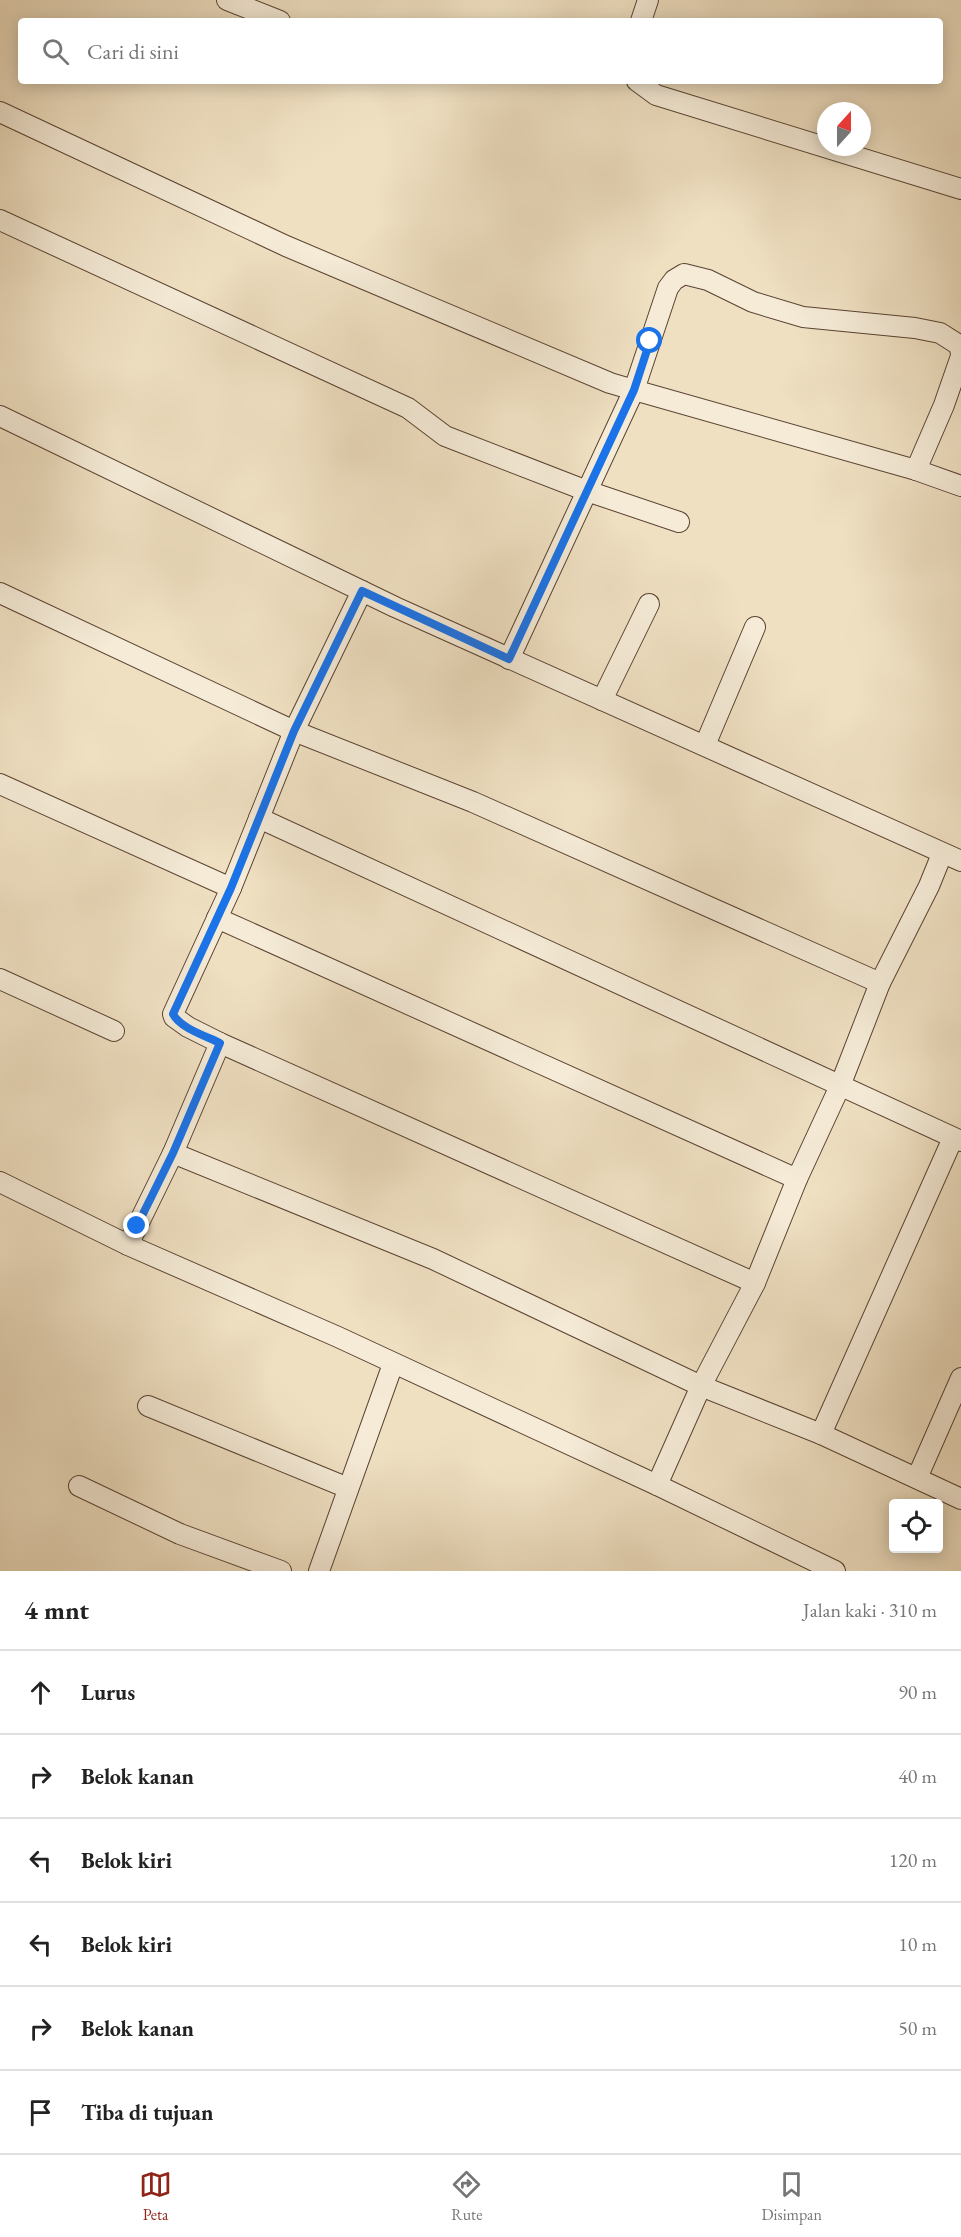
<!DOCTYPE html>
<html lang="id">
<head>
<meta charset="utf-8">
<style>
  :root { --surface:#fff; --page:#f2f2f2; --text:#222; --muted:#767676; --line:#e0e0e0; --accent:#8f2418 }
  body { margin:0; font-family:"EB Garamond",serif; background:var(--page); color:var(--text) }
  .controls { position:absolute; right:18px; bottom:18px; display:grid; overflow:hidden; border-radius:6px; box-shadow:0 3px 15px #0003 }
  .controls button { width:54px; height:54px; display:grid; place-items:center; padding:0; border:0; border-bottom:2px solid var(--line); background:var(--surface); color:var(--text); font:30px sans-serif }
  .compass { position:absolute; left:817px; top:102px; width:54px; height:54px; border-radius:50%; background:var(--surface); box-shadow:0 3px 15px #0003; rotate:21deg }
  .stop { position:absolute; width:18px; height:18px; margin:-14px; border:4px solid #1a73e8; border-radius:50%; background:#fff }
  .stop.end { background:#1a73e8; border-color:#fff; box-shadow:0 2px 6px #0008 }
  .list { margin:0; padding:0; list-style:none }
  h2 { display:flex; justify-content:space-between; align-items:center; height:78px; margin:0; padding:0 24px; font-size:26px }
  h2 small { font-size:20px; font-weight:400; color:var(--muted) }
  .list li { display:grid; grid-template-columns:39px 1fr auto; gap:18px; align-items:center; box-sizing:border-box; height:84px; padding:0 24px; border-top:2px solid var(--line) }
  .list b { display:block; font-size:22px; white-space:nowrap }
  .list em { font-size:20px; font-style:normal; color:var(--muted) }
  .icon { flex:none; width:33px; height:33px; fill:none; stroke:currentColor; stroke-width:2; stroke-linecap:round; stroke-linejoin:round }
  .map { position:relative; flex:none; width:961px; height:1571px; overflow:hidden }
  .search { position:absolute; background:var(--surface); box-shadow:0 3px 15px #0003; left:18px; right:18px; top:18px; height:66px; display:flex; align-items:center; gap:15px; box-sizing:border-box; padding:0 21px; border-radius:6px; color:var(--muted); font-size:22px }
  .sheet { height:582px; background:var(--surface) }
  nav { display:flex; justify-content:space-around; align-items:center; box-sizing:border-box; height:84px; border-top:2px solid var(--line); background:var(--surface); font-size:16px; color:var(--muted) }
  nav a { display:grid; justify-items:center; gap:3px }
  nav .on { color:var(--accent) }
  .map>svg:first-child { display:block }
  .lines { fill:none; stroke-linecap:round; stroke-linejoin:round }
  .minor-casing { stroke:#5a4332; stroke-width:22 }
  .minor { stroke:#f5ebd7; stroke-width:20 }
  .route { stroke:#1a73e8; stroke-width:8 }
</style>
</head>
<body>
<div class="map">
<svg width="961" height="1571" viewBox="0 0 961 1571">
  <rect width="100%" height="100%" fill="#efe0c2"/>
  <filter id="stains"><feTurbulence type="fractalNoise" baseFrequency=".00333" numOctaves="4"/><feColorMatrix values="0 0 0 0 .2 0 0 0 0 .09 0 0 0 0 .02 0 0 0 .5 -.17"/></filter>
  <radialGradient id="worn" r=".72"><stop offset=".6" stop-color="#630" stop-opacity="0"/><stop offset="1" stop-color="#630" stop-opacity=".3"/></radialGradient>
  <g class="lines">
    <defs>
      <g id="minor">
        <path d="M 227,0 L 280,21"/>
        <path d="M 641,21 L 648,0"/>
        <path d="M 637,81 L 656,95 L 961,189"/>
        <path d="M 0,112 L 286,246 L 610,383 L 634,390 L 668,288 L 674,280 L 684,274 L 708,280 L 753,302 L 803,317 L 915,328 L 940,333 L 959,345 L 961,353"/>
        <path d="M 0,220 L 408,408 L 445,436 L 587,491 L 679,522"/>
        <path d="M 0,416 L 395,607 L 961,861"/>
        <path d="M 916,470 L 944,405 L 961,356"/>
        <path d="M 362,591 L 294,731 L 231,888 L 173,1014 L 174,1017 L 188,1027 L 220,1043 L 755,1283"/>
        <path d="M 0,593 L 294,731 L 473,802 L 880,983"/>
        <path d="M 509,659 L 634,390 L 916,470 L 961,486"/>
        <path d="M 602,700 L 649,604"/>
        <path d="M 705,745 L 755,627"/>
        <path d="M 0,784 L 231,888"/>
        <path d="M 259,818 L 961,1141"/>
        <path d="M 217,918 L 797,1179"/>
        <path d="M 0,979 L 114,1031"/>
        <path d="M 220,1043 L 173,1153 L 128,1245 L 338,1337 L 657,1485 L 835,1571"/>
        <path d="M 173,1153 L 433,1259 L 701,1386 L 821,1434 L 961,1499"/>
        <path d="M 0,1182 L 128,1245"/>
        <path d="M 148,1406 L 348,1488"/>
        <path d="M 821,1434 L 953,1138"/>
        <path d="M 917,1478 L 961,1378"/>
        <path d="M 657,1485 L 701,1386 L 755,1283 L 797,1179 L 840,1086 L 880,983 L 929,886 L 942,854"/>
        <path d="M 79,1486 L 180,1534 L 281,1571"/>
        <path d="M 319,1571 L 393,1364"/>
      </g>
    </defs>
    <use href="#minor" class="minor-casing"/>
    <use href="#minor" class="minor"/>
  </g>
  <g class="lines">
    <path class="route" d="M 137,1226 L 173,1153 L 220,1043 C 206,1036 180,1028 173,1014 L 231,888 L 294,731 L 362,591 L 509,659 L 634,390 L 650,341"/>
  </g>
  <rect width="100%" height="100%" filter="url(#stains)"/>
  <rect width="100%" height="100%" fill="url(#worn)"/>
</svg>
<div class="controls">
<button><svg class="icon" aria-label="locate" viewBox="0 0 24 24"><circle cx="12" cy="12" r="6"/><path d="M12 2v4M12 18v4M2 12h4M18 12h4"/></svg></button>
</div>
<svg class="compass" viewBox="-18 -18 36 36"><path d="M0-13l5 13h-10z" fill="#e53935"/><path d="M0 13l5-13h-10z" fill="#767676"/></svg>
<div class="stop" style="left:650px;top:341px"></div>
<div class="stop end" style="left:137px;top:1226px"></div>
<div class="search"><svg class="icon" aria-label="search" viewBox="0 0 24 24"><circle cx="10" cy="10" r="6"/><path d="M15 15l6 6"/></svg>Cari di sini</div>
</div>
<section class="sheet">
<h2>4 mnt<small>Jalan kaki · 310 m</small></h2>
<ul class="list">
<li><svg class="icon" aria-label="ahead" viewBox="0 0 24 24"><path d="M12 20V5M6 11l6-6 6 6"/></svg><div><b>Lurus</b></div><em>90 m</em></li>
<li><svg class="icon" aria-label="right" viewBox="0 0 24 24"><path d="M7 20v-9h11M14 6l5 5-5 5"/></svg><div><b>Belok kanan</b></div><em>40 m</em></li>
<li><svg class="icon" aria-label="left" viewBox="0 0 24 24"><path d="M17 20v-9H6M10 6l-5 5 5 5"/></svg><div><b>Belok kiri</b></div><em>120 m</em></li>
<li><svg class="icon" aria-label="left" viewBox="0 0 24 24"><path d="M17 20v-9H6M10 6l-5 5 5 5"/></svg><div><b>Belok kiri</b></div><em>10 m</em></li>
<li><svg class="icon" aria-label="right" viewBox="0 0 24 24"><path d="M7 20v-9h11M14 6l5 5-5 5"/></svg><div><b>Belok kanan</b></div><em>50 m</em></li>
<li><svg class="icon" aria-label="arrive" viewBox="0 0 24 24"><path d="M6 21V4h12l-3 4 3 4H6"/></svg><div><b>Tiba di tujuan</b></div></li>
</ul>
</section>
<nav>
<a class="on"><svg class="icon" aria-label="map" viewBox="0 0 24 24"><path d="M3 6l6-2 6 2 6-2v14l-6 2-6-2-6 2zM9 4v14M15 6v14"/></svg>Peta</a>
<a><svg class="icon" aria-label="directions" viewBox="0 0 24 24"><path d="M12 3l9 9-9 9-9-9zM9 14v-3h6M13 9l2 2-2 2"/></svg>Rute</a>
<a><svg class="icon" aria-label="saved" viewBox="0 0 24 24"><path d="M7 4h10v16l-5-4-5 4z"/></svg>Disimpan</a>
</nav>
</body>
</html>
